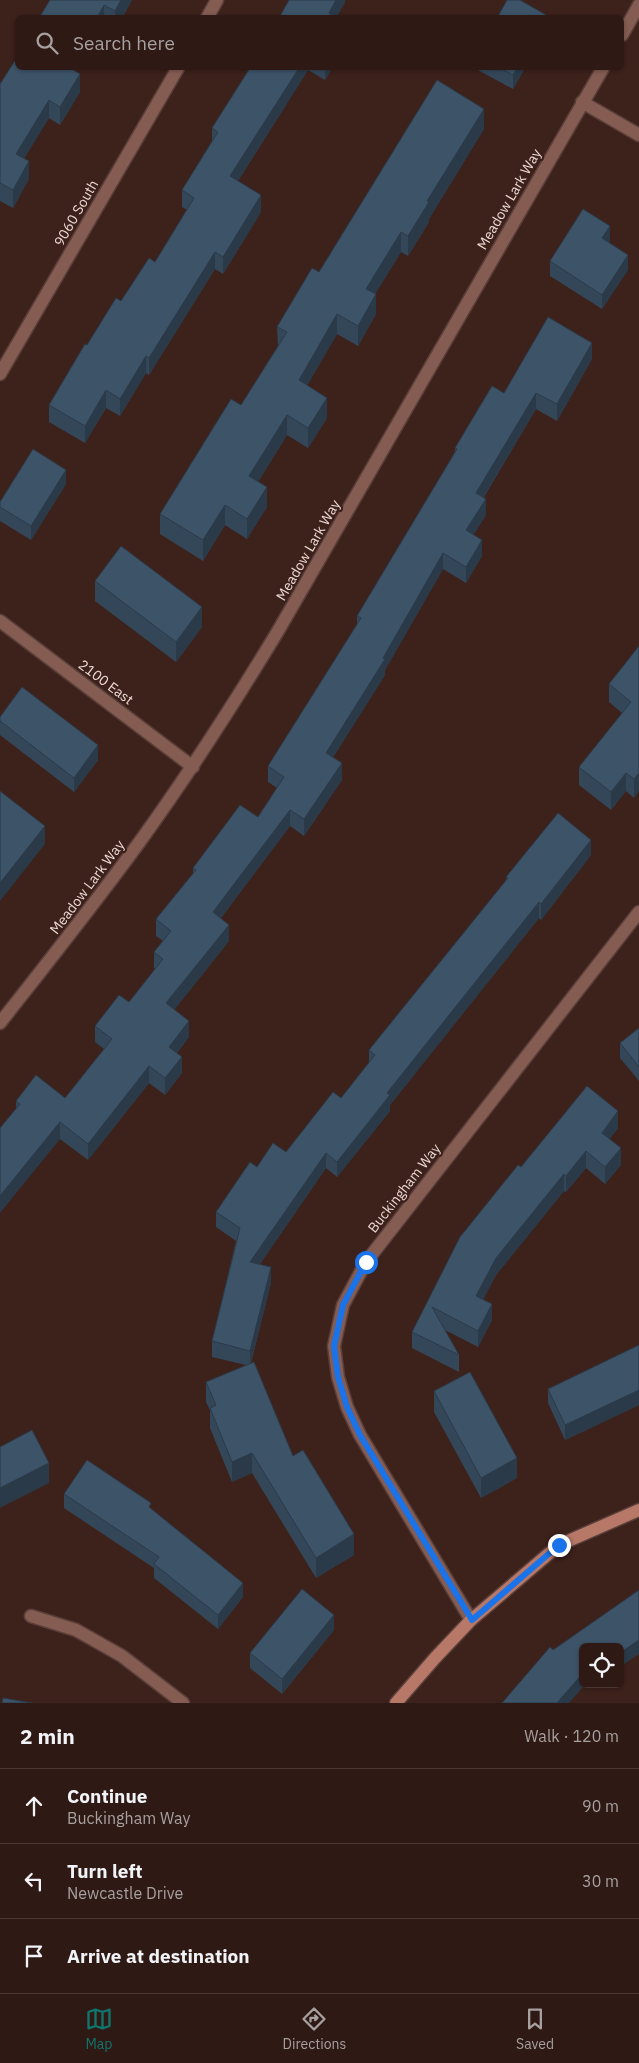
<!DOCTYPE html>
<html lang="en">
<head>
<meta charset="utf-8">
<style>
  :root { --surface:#2e1914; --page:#36221d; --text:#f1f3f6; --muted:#a7a0a0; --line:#493834; --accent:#0f766e }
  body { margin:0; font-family:"IBM Plex Sans",sans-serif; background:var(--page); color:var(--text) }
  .controls { position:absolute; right:15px; bottom:15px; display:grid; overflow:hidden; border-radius:8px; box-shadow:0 1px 4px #0004 }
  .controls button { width:45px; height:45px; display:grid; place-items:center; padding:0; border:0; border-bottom:1px solid var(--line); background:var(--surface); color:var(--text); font:25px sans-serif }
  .stop { position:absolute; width:15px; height:15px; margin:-11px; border:4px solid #1a73e8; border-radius:50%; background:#fff }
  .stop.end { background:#1a73e8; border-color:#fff; box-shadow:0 1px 5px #0008 }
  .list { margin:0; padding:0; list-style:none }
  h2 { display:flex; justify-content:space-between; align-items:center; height:65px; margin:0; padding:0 20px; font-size:21px }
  h2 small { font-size:16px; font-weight:400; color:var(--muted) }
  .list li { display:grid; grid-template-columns:32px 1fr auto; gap:15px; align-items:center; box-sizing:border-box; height:75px; padding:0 20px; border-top:1px solid var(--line) }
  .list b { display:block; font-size:19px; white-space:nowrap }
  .list p { margin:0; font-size:16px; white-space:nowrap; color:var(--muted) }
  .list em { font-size:16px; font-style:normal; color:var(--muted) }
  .icon { flex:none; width:28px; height:28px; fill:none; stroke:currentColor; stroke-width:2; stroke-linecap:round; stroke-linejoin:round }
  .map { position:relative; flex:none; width:639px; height:1703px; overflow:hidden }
  .search { position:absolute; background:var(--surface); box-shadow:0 1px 4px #0004; left:15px; right:15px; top:15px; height:55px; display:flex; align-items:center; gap:12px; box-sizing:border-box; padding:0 18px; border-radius:8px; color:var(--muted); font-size:19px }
  .sheet { height:290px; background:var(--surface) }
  nav { display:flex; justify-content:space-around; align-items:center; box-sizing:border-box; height:70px; border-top:1px solid var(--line); background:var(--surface); font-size:14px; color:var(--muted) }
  nav a { display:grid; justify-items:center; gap:2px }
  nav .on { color:var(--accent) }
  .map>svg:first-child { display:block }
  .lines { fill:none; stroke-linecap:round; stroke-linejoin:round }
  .street-casing { stroke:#593e39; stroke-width:15 }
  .secondary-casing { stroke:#593e39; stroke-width:15 }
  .street { stroke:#845c52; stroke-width:12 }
  .secondary { stroke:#b77868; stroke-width:12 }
  .wall { fill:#344759 }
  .shaded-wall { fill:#2b3a49 }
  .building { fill:#3d5368; stroke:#2b3a49 }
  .route { stroke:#1a73e8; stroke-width:6 }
  .labels { text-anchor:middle; stroke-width:4.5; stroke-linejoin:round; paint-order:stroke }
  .street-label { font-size:14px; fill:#ecd9d4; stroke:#3d211b }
</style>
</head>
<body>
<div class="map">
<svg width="639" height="1703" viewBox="0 0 639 1703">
  <rect width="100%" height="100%" fill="#3d211b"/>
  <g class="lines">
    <defs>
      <g id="street">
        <path d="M 207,18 L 217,0"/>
        <path d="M 622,35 L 639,5"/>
        <path d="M 582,102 L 639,135"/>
        <path d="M 0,374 L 178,68"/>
        <path d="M 0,621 L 193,767"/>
        <path d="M 0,1023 C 48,962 96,902 141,840 C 190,772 235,702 278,631 L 603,68"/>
        <path d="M 31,1616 L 76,1630 L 122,1656 L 183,1703"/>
        <path d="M 471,1620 L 360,1435 L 347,1407 L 338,1377 L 334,1346 L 343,1305 L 366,1262 L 639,912"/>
      </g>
      <path id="secondary" d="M 396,1703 L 435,1658 L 471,1620 L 559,1545 L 639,1510"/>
    </defs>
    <use href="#street" class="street-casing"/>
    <use href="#secondary" class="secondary-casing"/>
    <use href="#street" class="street"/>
    <use href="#secondary" class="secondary"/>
  </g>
  <g class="wall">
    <path d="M 50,0 L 132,0 L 122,18 L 39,18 Z"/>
    <path d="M 250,68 L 332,68 L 325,80 L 308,70 L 238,181 L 261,212 L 223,274 L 215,269 L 149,375 L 146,373 L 120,416 L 106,408 L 85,443 L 49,422 L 49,405 L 87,345 L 121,301 L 155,262 L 187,210 L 182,207 L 182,190 L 212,141 L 212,128 Z"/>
    <path d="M 476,68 L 525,68 L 513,89 L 476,69 Z"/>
    <path d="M 75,71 L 80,92 L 60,125 L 49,118 L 24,158 L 29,179 L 13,208 L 0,201 L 0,84 Z"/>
    <path d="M 484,129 L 429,219 L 429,222 L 408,256 L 401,252 L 375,294 L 376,314 L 358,346 L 337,334 L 307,385 L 327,418 L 308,448 L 287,435 L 258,482 L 267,507 L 247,539 L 225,525 L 203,561 L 160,534 L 160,514 L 241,405 L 278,347 L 277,327 L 319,272 Z"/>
    <path d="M 610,240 L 609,243 L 628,270 L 602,309 L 550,276 L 550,261 Z"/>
    <path d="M 592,359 L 557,421 L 536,409 L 484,497 L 486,515 L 473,535 L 482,556 L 466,583 L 443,569 L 385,670 L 385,675 L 333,757 L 342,780 L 304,836 L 290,826 L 221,918 L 229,941 L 174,1010 L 189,1037 L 177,1053 L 182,1073 L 165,1095 L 149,1083 L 88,1160 L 60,1139 L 16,1108 L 16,1101 L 65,1098 L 104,1049 L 95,1042 L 95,1026 L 129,1002 L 155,969 L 154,968 L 154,952 L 163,941 L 156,936 L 156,919 L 193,873 L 193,868 L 258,817 L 277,788 L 268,782 L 268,766 L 357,625 L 357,616 L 455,452 L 455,448 L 504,393 Z"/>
    <path d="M 66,484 L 31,540 L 0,521 L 0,502 Z"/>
    <path d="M 95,581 L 202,627 L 176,662 L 95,601 Z"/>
    <path d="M 639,646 L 634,798 L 626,791 L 611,810 L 579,785 L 579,767 L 622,713 L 609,702 L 609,684 Z"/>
    <path d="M 0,717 L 98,760 L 74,792 L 0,735 Z"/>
    <path d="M 591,855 L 541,920 L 539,918 L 390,1105 L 390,1111 L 337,1177 L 326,1168 L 260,1264 L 271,1283 L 251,1363 L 293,1456 L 354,1555 L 316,1578 L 252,1473 L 232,1482 L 210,1428 L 210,1410 L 206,1402 L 206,1382 L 246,1365 L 212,1357 L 212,1341 L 236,1241 L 216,1227 L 216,1212 L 257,1167 L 286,1152 L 341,1098 L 369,1062 L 369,1050 L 506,880 L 506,877 Z"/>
    <path d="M 639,1028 L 639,1081 L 620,1058 L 620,1043 Z"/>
    <path d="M 618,1128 L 609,1139 L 621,1165 L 605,1184 L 586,1168 L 566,1192 L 564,1191 L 496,1275 L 483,1299 L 492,1320 L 478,1347 L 445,1330 L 459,1355 L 459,1372 L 412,1348 L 412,1332 L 521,1167 Z"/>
    <path d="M 639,1345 L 639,1405 L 565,1440 L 548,1403 L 548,1389 Z"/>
    <path d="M 434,1391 L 517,1478 L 481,1498 L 434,1412 Z"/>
    <path d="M 64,1494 L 151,1509 L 243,1597 L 218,1629 L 154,1578 L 154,1568 L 64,1508 Z"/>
    <path d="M 334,1630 L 282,1694 L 250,1668 L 250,1653 Z"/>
  </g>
  <g class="shaded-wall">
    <path d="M 121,0 L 132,0 L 122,18 L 115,18 L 115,11 Z"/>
    <path d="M 336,0 L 345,0 L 345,3 L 336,18 L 329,13 Z"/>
    <path d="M 104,5 L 104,18 L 97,18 Z"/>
    <path d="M 67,68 L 77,68 L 67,84 Z"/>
    <path d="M 299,68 L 308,68 L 308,70 L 230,193 L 230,176 Z"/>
    <path d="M 325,68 L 332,68 L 325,80 Z"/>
    <path d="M 517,68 L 525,68 L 513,89 L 513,75 Z"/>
    <path d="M 80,74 L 80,92 L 60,125 L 60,107 Z"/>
    <path d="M 49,100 L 49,118 L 16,172 L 16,154 Z"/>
    <path d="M 484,109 L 484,129 L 429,219 L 429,222 L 408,256 L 408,236 L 427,201 Z"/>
    <path d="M 29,161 L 29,179 L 13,208 L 13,190 Z"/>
    <path d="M 261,195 L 261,212 L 223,274 L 223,257 Z"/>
    <path d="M 610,226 L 610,240 L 602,253 L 602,238 Z"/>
    <path d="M 401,232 L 401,252 L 366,309 L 366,289 Z"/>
    <path d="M 215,252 L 215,269 L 149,375 L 149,358 Z"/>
    <path d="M 628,255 L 628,270 L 602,309 L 602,295 Z"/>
    <path d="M 376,294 L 376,314 L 358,346 L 358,326 Z"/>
    <path d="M 337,314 L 337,334 L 299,400 L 299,380 Z"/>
    <path d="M 592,343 L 592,359 L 557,421 L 557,404 Z"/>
    <path d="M 146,356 L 146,373 L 120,416 L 120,399 Z"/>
    <path d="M 106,390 L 106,408 L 85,443 L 85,426 Z"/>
    <path d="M 536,393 L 536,409 L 476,509 L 476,493 Z"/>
    <path d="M 327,398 L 327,418 L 308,448 L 308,428 Z"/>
    <path d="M 287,415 L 287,435 L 249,496 L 249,476 Z"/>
    <path d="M 66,470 L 66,484 L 31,540 L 31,526 Z"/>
    <path d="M 267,487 L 267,507 L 247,539 L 247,519 Z"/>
    <path d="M 486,499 L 486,515 L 466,547 L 466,530 Z"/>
    <path d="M 225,505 L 225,525 L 203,561 L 203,540 Z"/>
    <path d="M 482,540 L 482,556 L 466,583 L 466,567 Z"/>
    <path d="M 443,553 L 443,569 L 385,670 L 385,675 L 326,769 L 326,753 L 383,658 Z"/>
    <path d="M 202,607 L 202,627 L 176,662 L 176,642 Z"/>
    <path d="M 98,745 L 98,760 L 74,792 L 74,778 Z"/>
    <path d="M 342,763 L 342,780 L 304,836 L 304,819 Z"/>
    <path d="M 626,773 L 626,791 L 611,810 L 611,792 Z"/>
    <path d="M 639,773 L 639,791 L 634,798 L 634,779 Z"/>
    <path d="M 290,810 L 290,826 L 213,928 L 213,912 Z"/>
    <path d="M 45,826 L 45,844 L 0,901 L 0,883 Z"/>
    <path d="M 591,840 L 591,855 L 541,920 L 541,904 Z"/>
    <path d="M 539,902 L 539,918 L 390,1105 L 390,1111 L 337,1177 L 337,1162 L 387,1093 Z"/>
    <path d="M 229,925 L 229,941 L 166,1020 L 166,1003 Z"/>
    <path d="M 189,1021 L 189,1037 L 169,1063 L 169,1047 Z"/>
    <path d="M 182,1057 L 182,1073 L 165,1095 L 165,1078 Z"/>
    <path d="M 149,1066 L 149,1083 L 88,1160 L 88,1144 Z"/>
    <path d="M 618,1111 L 618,1128 L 602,1149 L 602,1133 Z"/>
    <path d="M 60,1122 L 60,1139 L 0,1213 L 0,1196 Z"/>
    <path d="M 621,1148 L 621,1165 L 605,1184 L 605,1167 Z"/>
    <path d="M 586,1151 L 586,1168 L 566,1192 L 566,1176 Z"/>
    <path d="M 326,1153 L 326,1168 L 250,1278 L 250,1262 Z"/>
    <path d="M 564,1174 L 564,1191 L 496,1275 L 476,1313 L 476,1296 L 496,1258 Z"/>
    <path d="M 271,1267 L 271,1283 L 250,1366 L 250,1351 Z"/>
    <path d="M 492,1304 L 492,1320 L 478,1347 L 478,1331 Z"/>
    <path d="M 639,1390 L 639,1405 L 565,1440 L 565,1425 Z"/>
    <path d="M 252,1453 L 252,1473 L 232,1482 L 232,1462 Z"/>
    <path d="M 517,1458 L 517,1478 L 481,1498 L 481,1478 Z"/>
    <path d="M 49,1463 L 49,1483 L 0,1508 L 0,1488 Z"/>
    <path d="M 354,1534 L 354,1555 L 316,1578 L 316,1558 Z"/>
    <path d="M 243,1583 L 243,1597 L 218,1629 L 218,1615 Z"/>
    <path d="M 334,1615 L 334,1630 L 282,1694 L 282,1679 Z"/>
    <path d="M 639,1640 L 639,1654 L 620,1667 L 620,1653 Z"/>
    <path d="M 583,1673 L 583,1684 L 586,1684 L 569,1703 L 557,1703 Z"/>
  </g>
  <g class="building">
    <path d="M 50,0 L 121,0 L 115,11 L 104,5 L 97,18 L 39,18 Z"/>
    <path d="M 289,0 L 336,0 L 329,13 L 336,18 L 279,18 Z"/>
    <path d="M 507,0 L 520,0 L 546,15 L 545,18 L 497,18 Z"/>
    <path d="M 18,56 L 18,68 L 70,68 L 80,74 L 60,107 L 49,100 L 16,154 L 29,161 L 13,190 L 0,183 L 0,84 Z"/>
    <path d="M 250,68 L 299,68 L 230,176 L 261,195 L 223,257 L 215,252 L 149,358 L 146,356 L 120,399 L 106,390 L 85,426 L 49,405 L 85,344 L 87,345 L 116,298 L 121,301 L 149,258 L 155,262 L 194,198 L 182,190 L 218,132 L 212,128 Z"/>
    <path d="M 500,68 L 517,68 L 513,75 Z"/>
    <path d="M 437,80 L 484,109 L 427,201 L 429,202 L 408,236 L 401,232 L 366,289 L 376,294 L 358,326 L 337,314 L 299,380 L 327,398 L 308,428 L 287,415 L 249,476 L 267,487 L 247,519 L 225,505 L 203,540 L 160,514 L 231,399 L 241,405 L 287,332 L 277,327 L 312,268 L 319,272 Z"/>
    <path d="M 583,209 L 610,226 L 602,238 L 628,255 L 602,295 L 550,261 Z"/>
    <path d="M 548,317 L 592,343 L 557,404 L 536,393 L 476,493 L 486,499 L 466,530 L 482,540 L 466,567 L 443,553 L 383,658 L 385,659 L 326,753 L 342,763 L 304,819 L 290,810 L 213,912 L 229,925 L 166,1003 L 189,1021 L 169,1047 L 182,1057 L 165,1078 L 149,1066 L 88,1144 L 60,1122 L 0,1196 L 0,1128 L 20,1104 L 16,1101 L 36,1075 L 65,1098 L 112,1039 L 95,1026 L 119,995 L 129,1002 L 163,959 L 154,952 L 171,931 L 156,919 L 196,870 L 193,868 L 240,805 L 258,817 L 284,777 L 268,766 L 361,618 L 357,616 L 457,449 L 455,448 L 492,386 L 504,393 Z"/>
    <path d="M 33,449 L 66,470 L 31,526 L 0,507 L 0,502 Z"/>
    <path d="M 121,546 L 202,607 L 176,642 L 95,581 Z"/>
    <path d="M 639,646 L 639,773 L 634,779 L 626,773 L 611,792 L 579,767 L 631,702 L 609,684 Z"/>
    <path d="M 22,687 L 98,745 L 74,778 L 0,721 L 0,717 Z"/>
    <path d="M 0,791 L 45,826 L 0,883 Z"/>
    <path d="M 558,813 L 591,840 L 541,904 L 539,902 L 387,1093 L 390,1095 L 337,1162 L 326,1153 L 250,1262 L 271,1267 L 250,1351 L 212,1341 L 240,1228 L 216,1212 L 250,1162 L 257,1167 L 273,1143 L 286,1152 L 333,1092 L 341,1098 L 375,1055 L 369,1050 L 508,878 L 506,877 Z"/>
    <path d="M 639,1028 L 639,1067 L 620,1043 Z"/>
    <path d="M 587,1086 L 618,1111 L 602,1133 L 621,1148 L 605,1167 L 586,1151 L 566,1176 L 564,1174 L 496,1258 L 476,1296 L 492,1304 L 478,1331 L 432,1307 L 459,1355 L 412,1332 L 460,1237 L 518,1165 L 521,1167 Z"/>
    <path d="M 639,1345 L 639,1390 L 565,1425 L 548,1389 Z"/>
    <path d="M 254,1362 L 293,1456 L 303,1450 L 354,1534 L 316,1558 L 252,1453 L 232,1462 L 210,1408 L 216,1405 L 206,1382 Z"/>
    <path d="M 470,1372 L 517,1458 L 481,1478 L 434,1391 Z"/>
    <path d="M 32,1430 L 49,1463 L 0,1488 L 0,1447 Z"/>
    <path d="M 87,1460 L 151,1503 L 149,1507 L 243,1583 L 218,1615 L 154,1564 L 159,1557 L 64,1494 Z"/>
    <path d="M 302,1589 L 334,1615 L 282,1679 L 250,1653 Z"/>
    <path d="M 639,1590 L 639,1640 L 620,1653 L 620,1647 L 583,1647 L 583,1673 L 557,1703 L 502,1703 L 550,1647 L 553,1650 Z"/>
    <path d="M 3,1698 L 32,1703 L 2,1703 Z"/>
  </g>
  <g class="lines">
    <path class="route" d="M 366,1262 L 343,1305 L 334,1346 L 338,1377 L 347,1407 L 360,1435 L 472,1620 L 559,1545"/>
  </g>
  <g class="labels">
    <g class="street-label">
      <text transform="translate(509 199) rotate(-60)" y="5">Meadow Lark Way</text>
      <text transform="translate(76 213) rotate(-60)" y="5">9060 South</text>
      <text transform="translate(308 550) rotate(-60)" y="5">Meadow Lark Way</text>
      <text transform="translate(106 682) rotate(37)" y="5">2100 East</text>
      <text transform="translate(87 887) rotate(-53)" y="5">Meadow Lark Way</text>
      <text transform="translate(404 1188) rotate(-52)" y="5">Buckingham Way</text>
    </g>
  </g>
</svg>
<div class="controls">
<button><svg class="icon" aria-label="locate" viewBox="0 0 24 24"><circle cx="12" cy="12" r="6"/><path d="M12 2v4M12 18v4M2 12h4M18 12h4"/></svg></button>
</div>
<div class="stop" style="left:366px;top:1262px"></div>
<div class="stop end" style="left:559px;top:1545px"></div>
<div class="search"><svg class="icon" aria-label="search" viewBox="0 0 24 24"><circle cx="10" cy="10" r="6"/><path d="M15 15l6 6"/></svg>Search here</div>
</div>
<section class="sheet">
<h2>2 min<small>Walk · 120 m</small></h2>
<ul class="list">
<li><svg class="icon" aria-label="ahead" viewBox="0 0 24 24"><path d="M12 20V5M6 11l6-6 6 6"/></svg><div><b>Continue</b><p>Buckingham Way</p></div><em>90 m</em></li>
<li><svg class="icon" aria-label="left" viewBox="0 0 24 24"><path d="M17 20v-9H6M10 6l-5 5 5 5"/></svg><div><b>Turn left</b><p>Newcastle Drive</p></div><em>30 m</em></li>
<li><svg class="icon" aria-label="arrive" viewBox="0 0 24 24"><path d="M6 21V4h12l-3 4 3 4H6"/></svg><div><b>Arrive at destination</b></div></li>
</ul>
</section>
<nav>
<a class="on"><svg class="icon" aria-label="map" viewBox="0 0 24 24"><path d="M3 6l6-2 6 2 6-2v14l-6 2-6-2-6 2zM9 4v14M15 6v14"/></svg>Map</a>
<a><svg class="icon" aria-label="directions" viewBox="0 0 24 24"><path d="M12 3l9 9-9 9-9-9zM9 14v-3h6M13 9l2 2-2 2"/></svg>Directions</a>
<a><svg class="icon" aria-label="saved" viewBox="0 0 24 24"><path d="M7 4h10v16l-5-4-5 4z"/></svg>Saved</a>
</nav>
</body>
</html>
